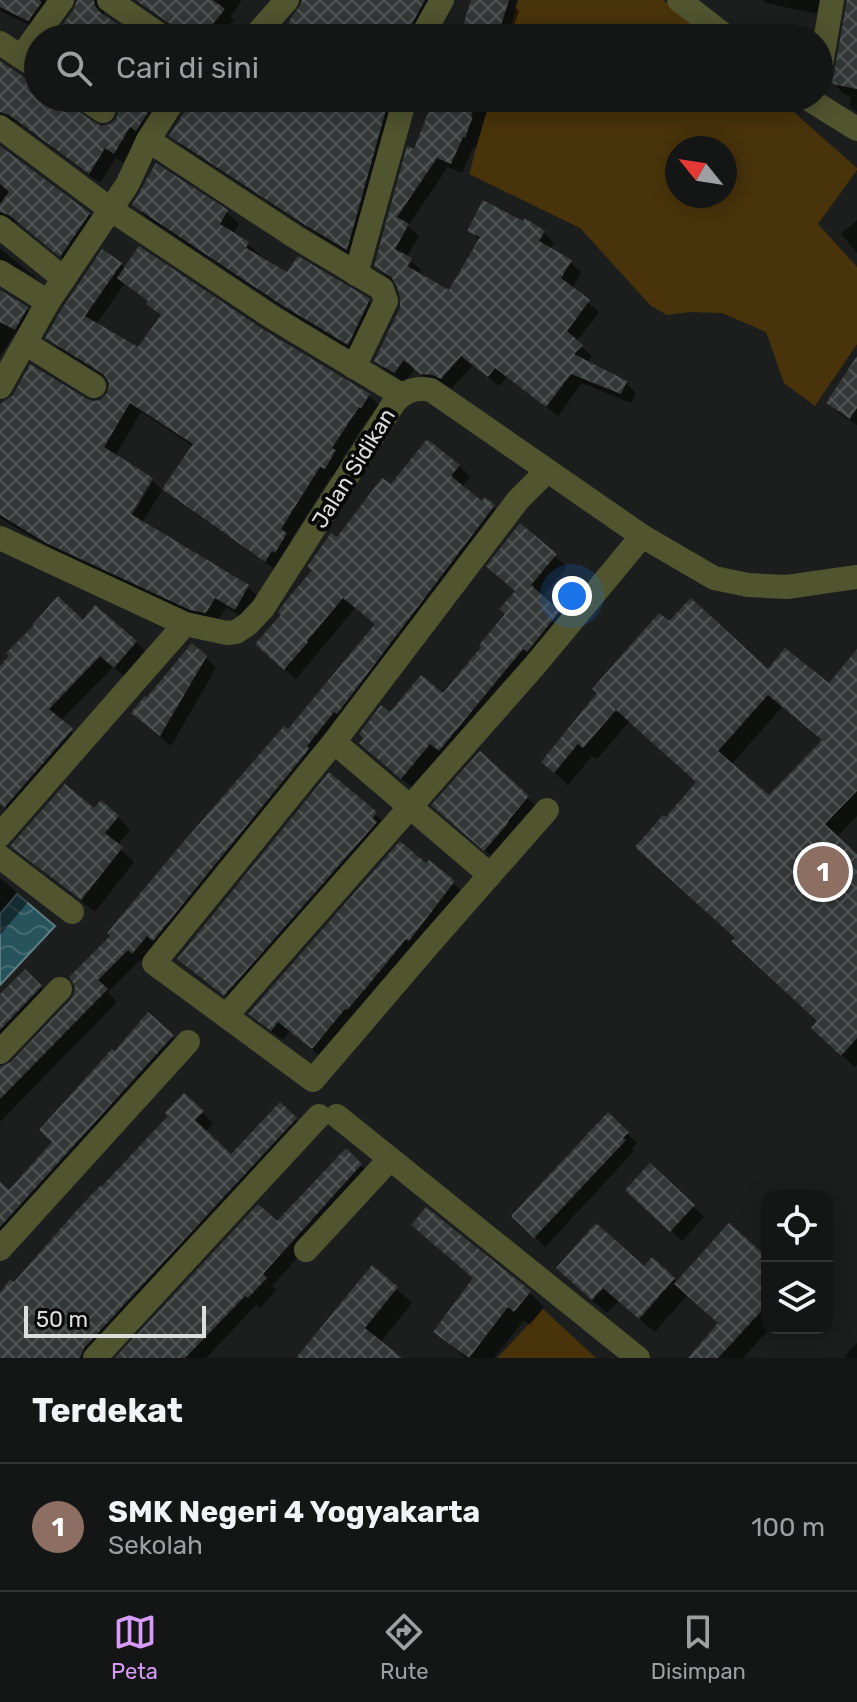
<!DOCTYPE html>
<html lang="id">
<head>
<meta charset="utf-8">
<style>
  :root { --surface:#141615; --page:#1d1f1e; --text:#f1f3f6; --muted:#9d9fa0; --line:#333534; --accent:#d79bf9 }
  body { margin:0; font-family:Rubik,sans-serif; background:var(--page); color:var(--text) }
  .controls { position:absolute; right:24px; bottom:24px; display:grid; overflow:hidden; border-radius:16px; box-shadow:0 4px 20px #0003 }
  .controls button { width:72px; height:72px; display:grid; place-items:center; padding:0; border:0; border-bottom:2px solid var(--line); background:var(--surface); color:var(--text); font:40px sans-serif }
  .compass { position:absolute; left:665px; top:136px; width:72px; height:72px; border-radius:50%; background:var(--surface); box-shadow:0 4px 20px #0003; rotate:300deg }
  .scale { position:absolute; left:24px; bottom:20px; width:182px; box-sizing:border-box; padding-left:8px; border:4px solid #dddfdd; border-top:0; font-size:22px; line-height:28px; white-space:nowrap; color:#dddfdd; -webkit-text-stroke:6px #070807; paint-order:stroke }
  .you { position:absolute; left:572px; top:596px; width:28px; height:28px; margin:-20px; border:6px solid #fff; border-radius:50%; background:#1a73e8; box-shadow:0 0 0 12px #1a73e833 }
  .badge { display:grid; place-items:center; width:52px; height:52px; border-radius:50%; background:var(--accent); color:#fff; font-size:26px; font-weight:700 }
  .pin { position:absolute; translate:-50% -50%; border:4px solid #fff; box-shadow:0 2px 8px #0006 }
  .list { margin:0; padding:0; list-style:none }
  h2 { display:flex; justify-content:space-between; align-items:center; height:104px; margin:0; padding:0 32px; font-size:34px }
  h2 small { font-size:26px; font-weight:400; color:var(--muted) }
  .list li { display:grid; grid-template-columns:52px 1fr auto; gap:24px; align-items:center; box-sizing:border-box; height:128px; padding:0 32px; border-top:2px solid var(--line) }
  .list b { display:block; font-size:30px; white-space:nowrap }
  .list p { margin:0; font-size:26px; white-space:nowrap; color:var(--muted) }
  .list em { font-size:26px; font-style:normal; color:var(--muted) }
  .icon { flex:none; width:44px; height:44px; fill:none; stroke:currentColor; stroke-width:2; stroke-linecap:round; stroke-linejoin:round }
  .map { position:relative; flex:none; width:857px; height:1358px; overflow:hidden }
  .search { position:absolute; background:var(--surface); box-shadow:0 4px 20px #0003; left:24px; right:24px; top:24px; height:88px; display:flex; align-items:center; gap:20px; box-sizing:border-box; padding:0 28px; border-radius:44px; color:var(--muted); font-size:30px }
  .sheet { height:232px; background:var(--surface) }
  nav { display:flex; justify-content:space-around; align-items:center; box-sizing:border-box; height:112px; border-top:2px solid var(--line); background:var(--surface); font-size:22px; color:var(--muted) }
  nav a { display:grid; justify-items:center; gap:4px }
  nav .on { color:var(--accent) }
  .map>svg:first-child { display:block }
  .park { fill:#48330a; fill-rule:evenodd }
  .water { fill:url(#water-waves); stroke:#5e7d83; stroke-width:2 }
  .shadow { fill:#0007; fill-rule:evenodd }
  .building { fill:url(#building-cross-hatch); fill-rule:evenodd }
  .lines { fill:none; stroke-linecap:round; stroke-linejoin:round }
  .minor { stroke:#50542f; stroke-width:24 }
  .labels { text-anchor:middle; stroke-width:8; stroke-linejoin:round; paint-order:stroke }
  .street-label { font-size:22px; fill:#dddfdd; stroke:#070807 }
</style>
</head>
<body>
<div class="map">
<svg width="857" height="1358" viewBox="0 0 857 1358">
  <defs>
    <pattern id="water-waves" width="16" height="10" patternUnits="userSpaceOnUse" patternTransform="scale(2)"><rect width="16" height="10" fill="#27535c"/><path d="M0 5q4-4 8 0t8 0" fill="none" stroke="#466b73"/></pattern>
    <pattern id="building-cross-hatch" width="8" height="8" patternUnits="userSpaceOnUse" patternTransform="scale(2)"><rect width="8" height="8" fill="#333837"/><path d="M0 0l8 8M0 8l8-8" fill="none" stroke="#505454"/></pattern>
  </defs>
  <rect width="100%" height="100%" fill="#1b1e1c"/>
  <g class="park">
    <path d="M 518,0 L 663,0 L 708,38 L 508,38 Z"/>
    <path d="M 490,98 L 778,98 L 857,168 L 857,170 L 818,224 L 857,267 L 857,344 L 815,406 L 784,383 L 766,332 L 722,313 L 690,312 L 667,315 L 651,306 L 580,228 L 469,174 ZM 725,148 L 725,196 L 677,196 L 677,148 Z"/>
    <path d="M 543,1309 L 596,1358 L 497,1358 Z"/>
  </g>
  <path class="water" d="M 17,894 L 55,926 L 0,985 L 0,914 Z"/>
  <g class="shadow">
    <path d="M 0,0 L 62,0 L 39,30 L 0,11 Z"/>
    <path d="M 79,0 L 109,0 L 106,3 L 104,11 L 105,18 L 119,28 L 129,38 L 56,38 L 76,9 Z"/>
    <path d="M 134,0 L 242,0 L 230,17 L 234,20 L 220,38 L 181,38 L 180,32 Z"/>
    <path d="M 303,0 L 443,0 L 420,38 L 276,38 L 281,32 L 286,35 Z"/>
    <path d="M 473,0 L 517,0 L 515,7 L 519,11 L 510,38 L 460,38 Z"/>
    <path d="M 763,0 L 833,0 L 827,16 L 766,3 Z"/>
    <path d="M 848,0 L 857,0 L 857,112 L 849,105 L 851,96 L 845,95 L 834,84 Z"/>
    <path d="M 0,63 L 30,83 L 38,85 L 38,98 L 84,98 L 79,109 L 80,116 L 103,128 L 111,126 L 118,120 L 119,106 L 108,98 L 175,98 L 125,163 L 116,158 L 100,183 L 21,125 L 15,122 L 6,123 L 0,127 Z"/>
    <path d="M 192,98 L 403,98 L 357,259 L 318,235 L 182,146 L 171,135 L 189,107 Z"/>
    <path d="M 440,98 L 491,98 L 476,147 L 474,146 L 462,173 L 448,167 L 408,226 L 419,236 L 406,258 L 411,260 L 408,260 L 404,275 L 412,262 L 421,270 L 418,274 L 450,292 L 480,241 L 470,230 L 544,233 L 554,243 L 550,250 L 570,262 L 581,272 L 572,289 L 599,312 L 576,342 L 592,356 L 586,363 L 626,383 L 636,393 L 631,403 L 582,383 L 558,416 L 507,377 L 499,386 L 473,365 L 452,388 L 445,385 L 432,384 L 415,368 L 405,382 L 387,371 L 376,361 L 401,308 L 402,297 L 398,284 L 387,277 L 376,266 L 415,152 Z"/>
    <path d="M 0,148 L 89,214 L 99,225 L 72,266 L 22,225 L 14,222 L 6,223 L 0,227 Z"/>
    <path d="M 134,205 L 226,212 L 239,224 L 233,235 L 248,244 L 261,256 L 259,258 L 287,275 L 368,301 L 381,313 L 361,356 L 295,316 L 147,218 Z"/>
    <path d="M 857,220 L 857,253 L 841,234 Z"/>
    <path d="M 0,249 L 40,281 L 20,269 L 13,267 L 0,272 Z"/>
    <path d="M 121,264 L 125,269 L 263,332 L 369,396 L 380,406 L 372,417 L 370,416 L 342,459 L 345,462 L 336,478 L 331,476 L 291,540 L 296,545 L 276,570 L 175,499 L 165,489 L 194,447 L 141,412 L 115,456 L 124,521 L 128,523 L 153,481 L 162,490 L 142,523 L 248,587 L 259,597 L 246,619 L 226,607 L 217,623 L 202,619 L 59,553 L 0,518 L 0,404 L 9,401 L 101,401 L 108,396 L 110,380 L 58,348 L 48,337 ZM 125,283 L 149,302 L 148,304 L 162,317 L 139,349 L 96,324 Z"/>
    <path d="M 0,292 L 27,309 L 37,319 L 26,339 L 15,333 L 0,356 Z"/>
    <path d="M 857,358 L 857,425 L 837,412 L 828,403 Z"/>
    <path d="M 459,466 L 470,477 L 462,487 L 483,503 L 486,500 L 505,518 L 144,964 L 140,960 L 108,992 L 117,1002 L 0,1122 L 0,1068 L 12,1064 L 73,1000 L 113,936 L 288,732 L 377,625 L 356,607 L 296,679 L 269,655 L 283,615 L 337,540 L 391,487 Z"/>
    <path d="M 520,525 L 567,567 L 542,597 L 571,624 L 414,789 L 373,755 L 390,715 L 443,696 L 507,615 L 516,591 Z"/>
    <path d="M 83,622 L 136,642 L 148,654 L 127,678 L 113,667 L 60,721 L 83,743 L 17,818 L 0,803 L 0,669 Z"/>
    <path d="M 669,624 L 768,672 L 829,686 L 857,659 L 857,816 L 836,838 L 857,857 L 857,1065 L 855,1067 L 826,1041 L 819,1022 L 737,938 L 666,820 L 698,782 L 630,721 L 597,759 L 592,756 L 568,785 L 543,762 ZM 782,707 L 824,742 L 769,797 L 731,765 Z"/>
    <path d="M 205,657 L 216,668 L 171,746 L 144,723 Z"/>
    <path d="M 329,775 L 387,825 L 236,1005 L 190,970 L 179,959 Z"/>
    <path d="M 527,797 L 538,808 L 496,860 L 445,816 Z"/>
    <path d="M 95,811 L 118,817 L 130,830 L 117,846 L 134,862 L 95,912 L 26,858 L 13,846 Z"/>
    <path d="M 429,863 L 465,894 L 324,1059 L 290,1031 L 283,1040 L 262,1024 L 251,1014 Z"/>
    <path d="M 0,878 L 28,902 L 0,935 Z"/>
    <path d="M 25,972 L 52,998 L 0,1053 L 0,996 Z"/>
    <path d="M 148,1015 L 183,1047 L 0,1249 L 0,1197 L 9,1193 L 54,1143 L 115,1054 Z"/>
    <path d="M 184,1095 L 213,1123 L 205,1132 L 231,1157 L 280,1104 L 306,1130 L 95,1358 L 0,1358 L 0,1296 L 14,1285 L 170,1116 Z"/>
    <path d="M 608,1115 L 637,1143 L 632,1149 L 634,1151 L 545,1247 L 514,1216 Z"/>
    <path d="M 346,1151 L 371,1176 L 272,1286 L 276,1290 L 260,1308 L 256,1305 L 206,1358 L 118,1358 L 277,1224 Z"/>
    <path d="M 650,1165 L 704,1217 L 682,1241 L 628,1190 Z"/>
    <path d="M 427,1210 L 530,1293 L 544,1307 L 530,1325 L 524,1320 L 494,1358 L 466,1358 L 436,1331 L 475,1279 Z"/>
    <path d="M 652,1260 L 678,1283 L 767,1269 L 767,1328 L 770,1328 L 743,1358 L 692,1358 L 720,1324 L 688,1294 L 655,1332 L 618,1301 L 607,1313 L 573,1283 L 644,1269 Z"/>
    <path d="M 372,1268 L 412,1303 L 380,1343 L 397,1358 L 298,1358 Z"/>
    <path d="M 857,1343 L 857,1358 L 847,1358 L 845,1356 Z"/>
  </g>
  <g class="building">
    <path d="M 0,0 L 39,0 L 42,2 L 28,21 L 0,7 Z"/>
    <path d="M 77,0 L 94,0 L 95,6 L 100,12 L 120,26 L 112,38 L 62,38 L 55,35 L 74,9 Z"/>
    <path d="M 135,0 L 213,0 L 225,9 L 202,38 L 181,38 L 173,26 Z"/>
    <path d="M 302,0 L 425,0 L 408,31 L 406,38 L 283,38 L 291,18 L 301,4 Z"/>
    <path d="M 471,0 L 509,0 L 497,38 L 459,38 Z"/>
    <path d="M 847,0 L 857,0 L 857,89 L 832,84 Z"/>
    <path d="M 0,61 L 30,81 L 38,83 L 38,98 L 67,98 L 76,110 L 101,126 L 110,124 L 116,119 L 118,113 L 116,104 L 111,98 L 157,98 L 136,131 L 130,127 L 114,154 L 105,148 L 89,174 L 9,115 L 0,112 Z"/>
    <path d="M 190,98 L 388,98 L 387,106 L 347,250 L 305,225 L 169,136 L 188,106 Z"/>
    <path d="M 434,98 L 477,98 L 471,116 L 473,116 L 465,138 L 463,137 L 451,164 L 437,158 L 397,217 L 409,224 L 395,249 L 412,258 L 407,266 L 449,290 L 480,237 L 467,231 L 483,200 L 523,221 L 525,218 L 545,231 L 539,241 L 572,260 L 561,278 L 590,300 L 567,331 L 583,345 L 574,354 L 627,381 L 621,394 L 571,374 L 546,407 L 495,368 L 488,377 L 461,356 L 441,379 L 433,375 L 420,374 L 404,360 L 394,373 L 374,361 L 400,308 L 400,297 L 396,284 L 391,277 L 374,266 L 407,146 L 414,149 Z"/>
    <path d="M 0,146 L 90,213 L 60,257 L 9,215 L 0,212 L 0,204 L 9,192 L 0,184 Z"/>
    <path d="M 156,163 L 228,210 L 220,224 L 249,242 L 246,248 L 287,272 L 298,256 L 370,299 L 348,345 L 280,304 L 132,205 Z"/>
    <path d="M 139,246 L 264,330 L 370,394 L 361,408 L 359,407 L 332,448 L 336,450 L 325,469 L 320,467 L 281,529 L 287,533 L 275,553 L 272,551 L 265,562 L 162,489 L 193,444 L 130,403 L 104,447 L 153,478 L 131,514 L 249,585 L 235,610 L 215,598 L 206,613 L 190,610 L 46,543 L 0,515 L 0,404 L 13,395 L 30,364 L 87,399 L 94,401 L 100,400 L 107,393 L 109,386 L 108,380 L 103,374 L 45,338 L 61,310 L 102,249 L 122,263 L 85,316 L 138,347 L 161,315 L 146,304 L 148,301 L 117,278 Z"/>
    <path d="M 0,290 L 28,307 L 15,330 L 0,322 Z"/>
    <path d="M 857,356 L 857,408 L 850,419 L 826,403 Z"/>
    <path d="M 427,439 L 460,465 L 451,476 L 482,501 L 485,497 L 495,505 L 337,714 L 334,712 L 307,746 L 309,748 L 305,754 L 153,941 L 147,936 L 132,954 L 128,950 L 98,980 L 108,989 L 0,1099 L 0,1067 L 11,1062 L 71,999 L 74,993 L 75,986 L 69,977 L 110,936 L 107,933 L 174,853 L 284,726 L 288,729 L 375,624 L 343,598 L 307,641 L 308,642 L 284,670 L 255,644 L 281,615 L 278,612 L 285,602 L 312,570 L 307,567 L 331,533 L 337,537 L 382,478 L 391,484 Z"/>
    <path d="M 520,523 L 557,554 L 531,585 L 560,611 L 527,652 L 523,649 L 439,751 L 430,744 L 401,779 L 359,743 L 363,738 L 359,734 L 381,705 L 390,712 L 421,675 L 443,693 L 481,647 L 479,645 L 505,614 L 499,609 L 515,591 L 486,566 Z"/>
    <path d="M 58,596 L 83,620 L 95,605 L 137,641 L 114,668 L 100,656 L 49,709 L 73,729 L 4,808 L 0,804 L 0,666 L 9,656 L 6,653 L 34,625 L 33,624 Z"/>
    <path d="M 691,598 L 768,669 L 785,648 L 829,683 L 857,649 L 857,791 L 825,824 L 857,854 L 857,1038 L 841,1056 L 811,1028 L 817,1021 L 731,941 L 735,938 L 635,847 L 663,815 L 666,817 L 696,782 L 616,710 L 583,748 L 578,744 L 554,773 L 541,762 L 597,693 L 592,689 L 659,613 L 669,621 ZM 768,695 L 822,740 L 769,795 L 718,751 Z"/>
    <path d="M 192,643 L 207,656 L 160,736 L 131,713 L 145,696 L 147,697 Z"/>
    <path d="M 480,751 L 529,796 L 508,821 L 509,822 L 484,851 L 431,805 Z"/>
    <path d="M 329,772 L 377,812 L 373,818 L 377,822 L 224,996 L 177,959 Z"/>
    <path d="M 65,784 L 94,808 L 101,800 L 119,816 L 105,833 L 123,847 L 81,900 L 10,846 Z"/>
    <path d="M 400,841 L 426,863 L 429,860 L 455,881 L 409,941 L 406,939 L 366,988 L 347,1010 L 345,1009 L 312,1049 L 278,1022 L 271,1031 L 248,1014 Z"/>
    <path d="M 25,969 L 42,986 L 0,1030 L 0,994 Z"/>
    <path d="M 148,1012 L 174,1035 L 0,1227 L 0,1182 L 9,1190 L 52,1142 L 39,1130 L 112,1049 L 115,1051 Z"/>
    <path d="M 184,1093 L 204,1111 L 195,1120 L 231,1154 L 280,1102 L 297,1118 L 84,1348 L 80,1358 L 0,1358 L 0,1293 L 10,1279 L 14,1282 L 77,1210 L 100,1186 L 101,1187 L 168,1116 L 165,1113 Z"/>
    <path d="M 608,1112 L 629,1132 L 623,1138 L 626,1140 L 534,1238 L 511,1216 Z"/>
    <path d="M 346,1148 L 362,1164 L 263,1274 L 267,1278 L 248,1298 L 245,1296 L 185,1358 L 115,1358 L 258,1204 L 277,1221 Z"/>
    <path d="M 650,1163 L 695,1205 L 670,1232 L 625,1190 Z"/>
    <path d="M 426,1207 L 531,1291 L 514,1312 L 508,1307 L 469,1358 L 433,1332 L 473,1278 L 411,1225 Z"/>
    <path d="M 596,1223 L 644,1266 L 652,1257 L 675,1278 L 639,1319 L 603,1288 L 592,1300 L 556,1268 Z"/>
    <path d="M 729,1223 L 767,1257 L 767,1305 L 718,1358 L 688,1358 L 718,1323 L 674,1284 Z"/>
    <path d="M 372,1265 L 398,1287 L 365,1328 L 402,1358 L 296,1358 Z"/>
  </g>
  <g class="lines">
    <g class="minor">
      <path d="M 109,0 L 164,38"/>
      <path d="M 679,0 L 728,38"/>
      <path d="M 253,38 L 287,0"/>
      <path d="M 421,38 L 442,0"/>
      <path d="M 0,43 L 38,68"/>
      <path d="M 21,57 L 62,0"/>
      <path d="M 819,77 L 832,0"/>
      <path d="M 84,98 L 103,111"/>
      <path d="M 807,98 L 857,129"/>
      <path d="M 0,127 L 110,209 L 272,317 L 401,395"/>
      <path d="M 148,140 L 297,238 L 382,289 L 386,301 L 354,367"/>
      <path d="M 0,227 L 64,279"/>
      <path d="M 0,272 L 48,302"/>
      <path d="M 356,274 L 402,109 L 403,98"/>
      <path d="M 25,343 L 94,386"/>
      <path d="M 0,387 L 48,302 L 127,185 L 148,140 L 175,98"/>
      <path d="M 547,471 L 518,500 L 334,742 L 154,963 L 313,1080 L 425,949 L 547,810"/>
      <path d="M 0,538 L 185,624 L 227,633 L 236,632 L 248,624 L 263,608 L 394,403 C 404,391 415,387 431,390 L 642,536 L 714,578 L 748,585 L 787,587 L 857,577"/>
      <path d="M 334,742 L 490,875"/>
      <path d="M 0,835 L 185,624"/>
      <path d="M 0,857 L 72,912"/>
      <path d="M 226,1016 L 536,664 L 642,536"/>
      <path d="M 0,1052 L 60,989"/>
      <path d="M 337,1116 L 638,1358"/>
      <path d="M 0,1249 L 188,1042"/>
      <path d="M 306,1250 L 390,1159"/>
      <path d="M 95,1358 L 319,1116"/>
    </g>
  </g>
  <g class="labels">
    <g class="street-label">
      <text transform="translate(353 468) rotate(-58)" y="8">Jalan Sidikan</text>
    </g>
  </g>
</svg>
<div class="controls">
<button><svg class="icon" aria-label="locate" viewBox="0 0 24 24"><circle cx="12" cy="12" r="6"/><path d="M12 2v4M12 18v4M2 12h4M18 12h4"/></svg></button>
<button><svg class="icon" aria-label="layers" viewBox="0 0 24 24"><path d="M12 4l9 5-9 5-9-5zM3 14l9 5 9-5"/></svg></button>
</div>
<svg class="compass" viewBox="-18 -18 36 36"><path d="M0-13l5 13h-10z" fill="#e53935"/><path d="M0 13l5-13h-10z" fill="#9d9fa0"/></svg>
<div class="scale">50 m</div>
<div class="you"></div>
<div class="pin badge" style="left:823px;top:872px;background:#8d6e63">1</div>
<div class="search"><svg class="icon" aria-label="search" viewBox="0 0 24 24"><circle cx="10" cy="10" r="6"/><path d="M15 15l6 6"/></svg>Cari di sini</div>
</div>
<section class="sheet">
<h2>Terdekat<small></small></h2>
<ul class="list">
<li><span class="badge" style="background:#8d6e63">1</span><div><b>SMK Negeri 4 Yogyakarta</b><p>Sekolah</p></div><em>100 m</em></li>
</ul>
</section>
<nav>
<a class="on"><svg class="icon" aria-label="map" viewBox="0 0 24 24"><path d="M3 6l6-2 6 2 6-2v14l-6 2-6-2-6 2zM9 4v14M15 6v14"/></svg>Peta</a>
<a><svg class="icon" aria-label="directions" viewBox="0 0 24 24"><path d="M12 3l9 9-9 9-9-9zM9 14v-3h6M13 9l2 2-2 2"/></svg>Rute</a>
<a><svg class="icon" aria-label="saved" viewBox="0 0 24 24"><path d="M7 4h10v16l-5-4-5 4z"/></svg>Disimpan</a>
</nav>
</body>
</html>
